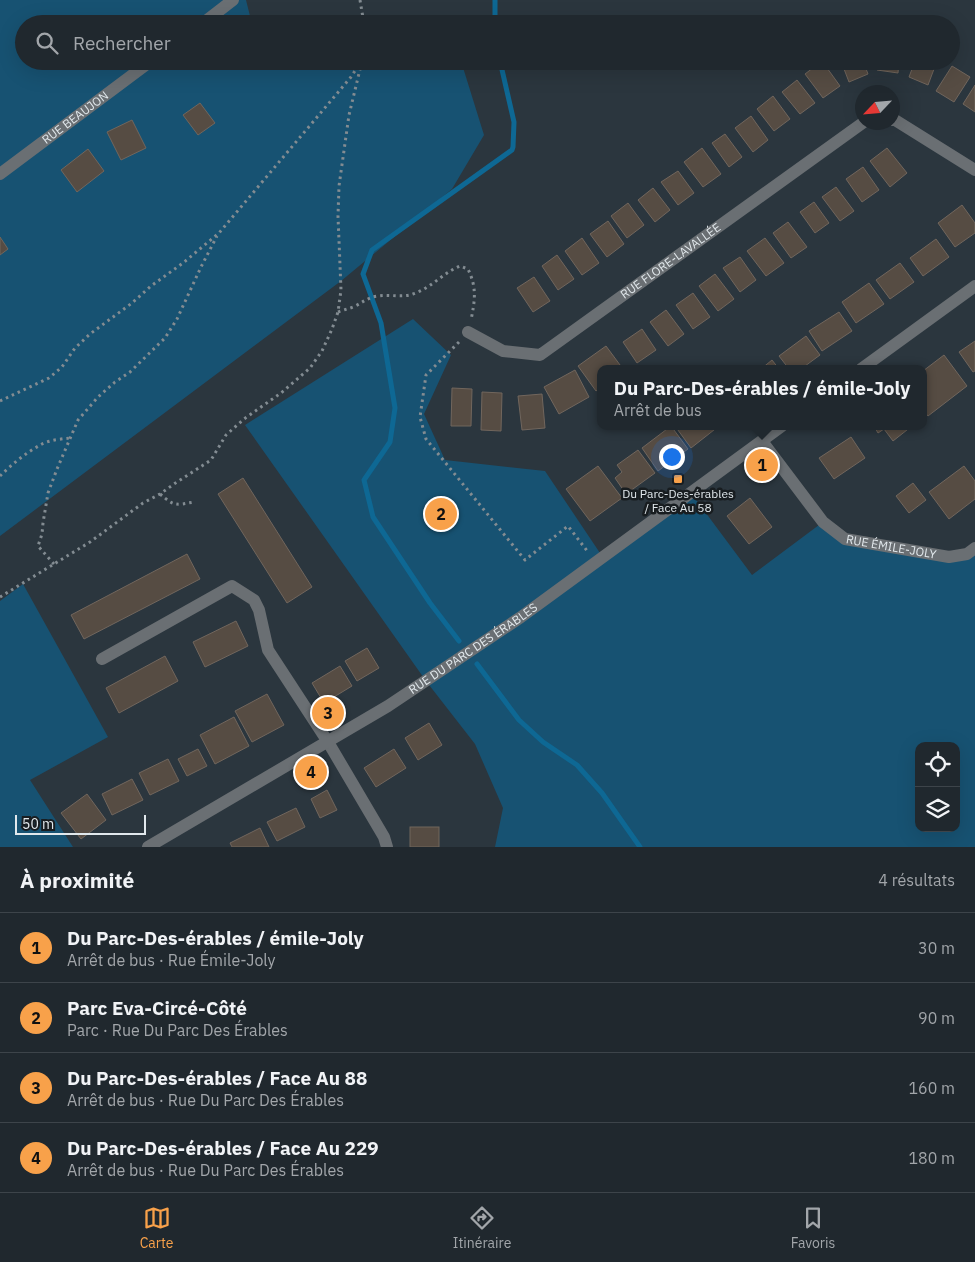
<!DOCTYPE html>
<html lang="fr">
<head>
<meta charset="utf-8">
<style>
  :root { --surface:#20282e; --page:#283036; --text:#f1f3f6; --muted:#a2a6aa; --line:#3d444a; --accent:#f8a14a }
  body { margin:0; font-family:"IBM Plex Sans",sans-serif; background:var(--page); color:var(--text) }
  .controls { position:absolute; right:15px; bottom:15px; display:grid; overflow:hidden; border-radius:10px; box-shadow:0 5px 20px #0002 }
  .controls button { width:45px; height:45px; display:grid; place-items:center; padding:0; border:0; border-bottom:1px solid var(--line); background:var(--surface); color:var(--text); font:25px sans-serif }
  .compass { position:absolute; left:855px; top:85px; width:45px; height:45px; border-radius:50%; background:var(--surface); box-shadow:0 5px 20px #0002; rotate:244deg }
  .scale { position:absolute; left:15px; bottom:12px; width:131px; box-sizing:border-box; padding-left:5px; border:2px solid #e1e8ec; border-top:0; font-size:14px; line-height:18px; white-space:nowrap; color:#e1e8ec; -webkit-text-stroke:4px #181d20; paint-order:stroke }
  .you { position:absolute; left:671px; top:456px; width:18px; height:18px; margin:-12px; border:4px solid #fff; border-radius:50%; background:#1a73e8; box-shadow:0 0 0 8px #1a73e833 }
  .badge { display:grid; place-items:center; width:32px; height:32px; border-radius:50%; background:var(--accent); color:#111; font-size:16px; font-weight:700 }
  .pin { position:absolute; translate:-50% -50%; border:2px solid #fff; box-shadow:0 1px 5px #0006 }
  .popup { position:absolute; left:597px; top:365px; width:330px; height:65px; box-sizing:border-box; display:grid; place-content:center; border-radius:10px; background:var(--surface); filter:drop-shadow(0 1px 4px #0005); font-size:16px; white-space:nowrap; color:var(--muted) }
  .popup b { font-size:19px; color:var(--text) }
  .popup::after { content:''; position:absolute; left:50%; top:100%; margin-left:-10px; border:10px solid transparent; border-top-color:var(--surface) }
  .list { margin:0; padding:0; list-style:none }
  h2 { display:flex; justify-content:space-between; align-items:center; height:65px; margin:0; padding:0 20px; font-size:21px }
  h2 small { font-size:16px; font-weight:400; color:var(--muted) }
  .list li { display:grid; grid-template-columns:32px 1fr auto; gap:15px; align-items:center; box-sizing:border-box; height:70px; padding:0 20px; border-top:1px solid var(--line) }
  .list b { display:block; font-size:19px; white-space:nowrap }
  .list p { margin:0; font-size:16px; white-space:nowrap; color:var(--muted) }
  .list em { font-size:16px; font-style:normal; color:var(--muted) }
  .icon { flex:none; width:28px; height:28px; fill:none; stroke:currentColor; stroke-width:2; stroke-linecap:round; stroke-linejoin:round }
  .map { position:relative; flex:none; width:975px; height:847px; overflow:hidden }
  .search { position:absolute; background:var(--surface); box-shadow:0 5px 20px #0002; left:15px; right:15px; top:15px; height:55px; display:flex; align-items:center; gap:12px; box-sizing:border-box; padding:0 18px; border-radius:28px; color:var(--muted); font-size:19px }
  .sheet { height:345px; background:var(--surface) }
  nav { display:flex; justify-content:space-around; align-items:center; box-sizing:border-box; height:70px; border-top:1px solid var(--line); background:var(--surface); font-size:14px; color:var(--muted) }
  nav a { display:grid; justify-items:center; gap:2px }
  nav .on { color:var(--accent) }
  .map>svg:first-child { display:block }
  .green { fill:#175272; fill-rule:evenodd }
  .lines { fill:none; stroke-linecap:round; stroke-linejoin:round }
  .stream { stroke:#0e6894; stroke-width:5 }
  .building { fill:#564c43; stroke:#71665d }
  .path { stroke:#838c92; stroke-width:3; stroke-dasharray:2.5 4; stroke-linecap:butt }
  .minor { stroke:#6a6f73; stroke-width:12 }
  .poi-dot { fill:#f8a14a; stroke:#181d20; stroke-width:2 }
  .labels { text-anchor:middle; stroke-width:5; stroke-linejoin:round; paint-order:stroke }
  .street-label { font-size:12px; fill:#e1e8ec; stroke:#181d20 }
  .poi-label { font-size:12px; fill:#e1e8ec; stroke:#181d20 }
</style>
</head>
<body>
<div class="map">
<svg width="975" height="847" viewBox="0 0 975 847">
  <rect width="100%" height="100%" fill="#2b363e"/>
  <g class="green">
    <path d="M 0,0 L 246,0 L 252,24 L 24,24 L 24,61 L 461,61 L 484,135 L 452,189 L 341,281 L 0,536 Z"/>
    <path d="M 413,319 L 451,355 L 424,414 L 445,460 L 545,471 L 602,556 L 691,493 L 752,575 L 823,522 L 845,539 L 949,557 L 975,548 L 975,847 L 495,847 L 503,808 L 475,744 L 426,681 L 245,425 ZM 919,746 L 956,746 L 956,828 L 919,828 Z"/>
    <path d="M 23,584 L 108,737 L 30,780 L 73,847 L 0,847 L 0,601 Z"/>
  </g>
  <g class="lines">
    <g class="stream">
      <path d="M 495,24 L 495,0"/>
      <path d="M 459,641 L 430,603 L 373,517 L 364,480 L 390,442 L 395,408 L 381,323 L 363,274 L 372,250 L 512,150 L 513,147 L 514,122 L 500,61"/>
      <path d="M 477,664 L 519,720 L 543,742 L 577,765 L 602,793 L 640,847"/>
    </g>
  </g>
  <g class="building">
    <path d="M 822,61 L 840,86 L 823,98 L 805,74 Z"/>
    <path d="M 841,61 L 863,61 L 868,74 L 849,82 Z"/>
    <path d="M 878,61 L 899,61 L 898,73 L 877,70 Z"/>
    <path d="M 915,61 L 937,61 L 928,85 L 909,77 Z"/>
    <path d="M 952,66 L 970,77 L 954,102 L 936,91 Z"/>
    <path d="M 797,80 L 815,103 L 800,114 L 782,92 Z"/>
    <path d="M 975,85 L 975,112 L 963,104 Z"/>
    <path d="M 773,96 L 790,119 L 774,131 L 757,109 Z"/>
    <path d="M 200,103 L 215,123 L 198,135 L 183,115 Z"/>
    <path d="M 751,116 L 768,140 L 753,152 L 735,128 Z"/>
    <path d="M 132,120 L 146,148 L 121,160 L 107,132 Z"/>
    <path d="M 725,134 L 742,157 L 729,167 L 712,143 Z"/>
    <path d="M 702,148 L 721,174 L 703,187 L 684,162 Z"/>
    <path d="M 887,148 L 907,173 L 890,187 L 870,161 Z"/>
    <path d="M 88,149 L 104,171 L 77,192 L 61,170 Z"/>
    <path d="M 863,167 L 879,190 L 862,202 L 846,179 Z"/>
    <path d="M 678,171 L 694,193 L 678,205 L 661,182 Z"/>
    <path d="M 836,187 L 854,211 L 840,221 L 822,197 Z"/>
    <path d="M 653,188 L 670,210 L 655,222 L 638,200 Z"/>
    <path d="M 814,202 L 829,223 L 815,233 L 800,212 Z"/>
    <path d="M 628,203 L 644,225 L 627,238 L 611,216 Z"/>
    <path d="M 962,205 L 975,223 L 975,233 L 955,247 L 938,223 Z"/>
    <path d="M 608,221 L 624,244 L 607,257 L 590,234 Z"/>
    <path d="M 788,222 L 807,247 L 791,258 L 773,233 Z"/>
    <path d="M 0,237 L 8,249 L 0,255 Z"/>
    <path d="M 582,238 L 599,263 L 582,275 L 565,251 Z"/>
    <path d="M 765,238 L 784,263 L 766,276 L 747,251 Z"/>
    <path d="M 936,239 L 949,257 L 923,276 L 910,258 Z"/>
    <path d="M 557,255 L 574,279 L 558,290 L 542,266 Z"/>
    <path d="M 740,257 L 756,280 L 740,292 L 723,268 Z"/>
    <path d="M 900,263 L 914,282 L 890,299 L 876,280 Z"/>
    <path d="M 715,274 L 734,299 L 718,311 L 699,286 Z"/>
    <path d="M 534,277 L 550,301 L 533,312 L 517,288 Z"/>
    <path d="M 869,283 L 884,304 L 856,323 L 842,302 Z"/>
    <path d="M 693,293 L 710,317 L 693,329 L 676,305 Z"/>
    <path d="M 666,310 L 684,334 L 668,346 L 650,322 Z"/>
    <path d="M 839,312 L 852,331 L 822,351 L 809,331 Z"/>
    <path d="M 642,329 L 656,350 L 637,363 L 623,342 Z"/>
    <path d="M 806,336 L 820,355 L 801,369 L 789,369 L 779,356 Z"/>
    <path d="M 975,341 L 975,371 L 973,372 L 959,352 Z"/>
    <path d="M 606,346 L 623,369 L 601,369 L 601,387 L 596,391 L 578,366 Z"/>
    <path d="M 944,355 L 967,386 L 928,416 L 923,410 L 923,371 Z"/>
    <path d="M 772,360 L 779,369 L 761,369 Z"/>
    <path d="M 575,370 L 589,397 L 559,414 L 544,387 Z"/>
    <path d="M 452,388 L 472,389 L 471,426 L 451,426 Z"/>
    <path d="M 482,392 L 502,393 L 501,431 L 481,430 Z"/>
    <path d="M 542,394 L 545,428 L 522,430 L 518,396 Z"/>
    <path d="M 671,426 L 688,449 L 658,471 L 642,448 Z"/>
    <path d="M 675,426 L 719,426 L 691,448 Z"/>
    <path d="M 874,426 L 912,426 L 893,441 L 884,429 L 878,433 Z"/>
    <path d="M 851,437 L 865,458 L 834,479 L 819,458 Z"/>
    <path d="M 638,450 L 655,473 L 626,494 L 615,478 L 622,472 L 617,465 Z"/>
    <path d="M 598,466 L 622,498 L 590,521 L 566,489 Z"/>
    <path d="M 964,466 L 975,481 L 975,499 L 949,519 L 929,492 Z"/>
    <path d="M 243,478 L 312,587 L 287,603 L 218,494 Z"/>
    <path d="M 913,483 L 926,500 L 909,513 L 896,496 Z"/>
    <path d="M 750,498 L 772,527 L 749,544 L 727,516 Z"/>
    <path d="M 187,554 L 200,579 L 84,639 L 71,615 Z"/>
    <path d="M 236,621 L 248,646 L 205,667 L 193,642 Z"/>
    <path d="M 367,648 L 379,668 L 357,681 L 345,661 Z"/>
    <path d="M 165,656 L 178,681 L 119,713 L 106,688 Z"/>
    <path d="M 340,666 L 352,686 L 324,703 L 312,683 Z"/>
    <path d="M 267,694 L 284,725 L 252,742 L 235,711 Z"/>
    <path d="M 234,717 L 249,746 L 215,764 L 200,735 Z"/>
    <path d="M 429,723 L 442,745 L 418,760 L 405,738 Z"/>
    <path d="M 198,749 L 207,766 L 187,776 L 178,759 Z"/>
    <path d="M 394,749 L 406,768 L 376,787 L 364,768 Z"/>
    <path d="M 168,759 L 179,781 L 150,795 L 139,773 Z"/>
    <path d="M 132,779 L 143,800 L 112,815 L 102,794 Z"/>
    <path d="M 327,790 L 337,810 L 320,818 L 311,799 Z"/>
    <path d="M 87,794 L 106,820 L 81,839 L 61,813 Z"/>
    <path d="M 296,808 L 305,827 L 277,841 L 267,822 Z"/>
    <rect x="410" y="827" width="29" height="20"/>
    <path d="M 260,828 L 269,847 L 232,847 L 230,843 Z"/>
  </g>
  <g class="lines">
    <g class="path">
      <path d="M 360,0 L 364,24"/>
      <path d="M 338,312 C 343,310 348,309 353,307 C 362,303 368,297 378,296 C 390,294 402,298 413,294 C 431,288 443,273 460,266 L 468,269 C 477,288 475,300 471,320"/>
      <path d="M 459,342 L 426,375 L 420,417 L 426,439 L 525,560 L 568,526 L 588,552"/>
      <path d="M 0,401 L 49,378 L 62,367 L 75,348 L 90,334 L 132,303 L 151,286 L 183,263 L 219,233 L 351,77 L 360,63"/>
      <path d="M 0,476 C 12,464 27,452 42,444 C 50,440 61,439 70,438"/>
      <path d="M 160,494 C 175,507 176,505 194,502"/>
      <path d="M 54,564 L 38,546 L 42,534 L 43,523 L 48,493 L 57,469 L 78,420 L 98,397 L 115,382 L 130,372 L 165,338 L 177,319 L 201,267 L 217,236"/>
      <path d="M 0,597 L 90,542 L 143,503 L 160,494 L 174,484 L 211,460 L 226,435 L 244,419 L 281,393 L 310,368 L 322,351 L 332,329 L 338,312 L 341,290 L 338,216 L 339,186 L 349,115 L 362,61"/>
    </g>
    <g class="minor">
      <path d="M 202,24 L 233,0"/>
      <path d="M 892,120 L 895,120 L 975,170"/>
      <path id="s1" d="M 0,174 L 151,61"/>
      <path id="s2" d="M 468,332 L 503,351 L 540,355 L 864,122"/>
      <path d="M 861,369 L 975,286"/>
      <path id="s3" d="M 762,441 L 823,522 L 845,539 L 949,557 L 967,554 L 975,548"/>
      <path d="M 102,659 L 232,586 L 254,600 L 259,610 L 268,650 L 328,742 L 384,837 L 387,847"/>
      <path id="s4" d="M 148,847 L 388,706 L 521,617 L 782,426"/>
    </g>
  </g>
  <rect class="poi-dot" x="673" y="474" width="10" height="10" rx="2.5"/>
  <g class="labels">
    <g class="street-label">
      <text dy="4" stroke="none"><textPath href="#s1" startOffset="94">RUE BEAUJON</textPath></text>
      <text dy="4" stroke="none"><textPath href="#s2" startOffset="238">RUE FLORE-LAVALLÉE</textPath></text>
      <text dy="4" stroke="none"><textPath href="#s3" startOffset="176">RUE ÉMILE-JOLY</textPath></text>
      <text dy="4" stroke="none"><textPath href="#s4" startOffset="381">RUE DU PARC DES ÉRABLES</textPath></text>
    </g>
    <g class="poi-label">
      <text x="678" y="498">Du Parc-Des-érables<tspan x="678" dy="14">/ Face Au 58</tspan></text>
    </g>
  </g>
</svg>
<div class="controls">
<button><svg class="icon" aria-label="locate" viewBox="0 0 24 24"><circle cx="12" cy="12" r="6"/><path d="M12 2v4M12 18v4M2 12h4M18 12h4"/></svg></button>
<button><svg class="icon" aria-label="layers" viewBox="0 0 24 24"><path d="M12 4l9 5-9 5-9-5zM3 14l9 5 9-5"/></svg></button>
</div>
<svg class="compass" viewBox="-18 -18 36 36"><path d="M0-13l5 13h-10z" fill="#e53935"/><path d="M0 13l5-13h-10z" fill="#a2a6aa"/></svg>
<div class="scale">50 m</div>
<div class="you"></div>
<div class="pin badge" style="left:762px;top:465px">1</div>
<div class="popup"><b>Du Parc-Des-érables / émile-Joly</b>Arrêt de bus</div>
<div class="pin badge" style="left:441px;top:514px">2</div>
<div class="pin badge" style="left:328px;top:713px">3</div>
<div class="pin badge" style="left:311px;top:772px">4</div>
<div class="search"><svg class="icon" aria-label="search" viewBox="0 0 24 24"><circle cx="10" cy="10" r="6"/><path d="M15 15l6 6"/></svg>Rechercher</div>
</div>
<section class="sheet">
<h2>À proximité<small>4 résultats</small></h2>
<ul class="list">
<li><span class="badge">1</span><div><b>Du Parc-Des-érables / émile-Joly</b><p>Arrêt de bus · Rue Émile-Joly</p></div><em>30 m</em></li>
<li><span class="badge">2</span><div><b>Parc Eva-Circé-Côté</b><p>Parc · Rue Du Parc Des Érables</p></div><em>90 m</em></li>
<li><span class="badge">3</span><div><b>Du Parc-Des-érables / Face Au 88</b><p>Arrêt de bus · Rue Du Parc Des Érables</p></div><em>160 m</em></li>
<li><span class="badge">4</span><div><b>Du Parc-Des-érables / Face Au 229</b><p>Arrêt de bus · Rue Du Parc Des Érables</p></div><em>180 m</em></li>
</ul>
</section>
<nav>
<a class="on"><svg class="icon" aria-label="map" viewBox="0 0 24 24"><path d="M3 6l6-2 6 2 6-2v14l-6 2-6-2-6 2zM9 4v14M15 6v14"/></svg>Carte</a>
<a><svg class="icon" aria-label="directions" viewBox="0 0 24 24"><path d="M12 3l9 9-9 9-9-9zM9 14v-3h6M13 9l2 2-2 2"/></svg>Itinéraire</a>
<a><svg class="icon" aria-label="saved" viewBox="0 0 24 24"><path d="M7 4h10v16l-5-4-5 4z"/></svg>Favoris</a>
</nav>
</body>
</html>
